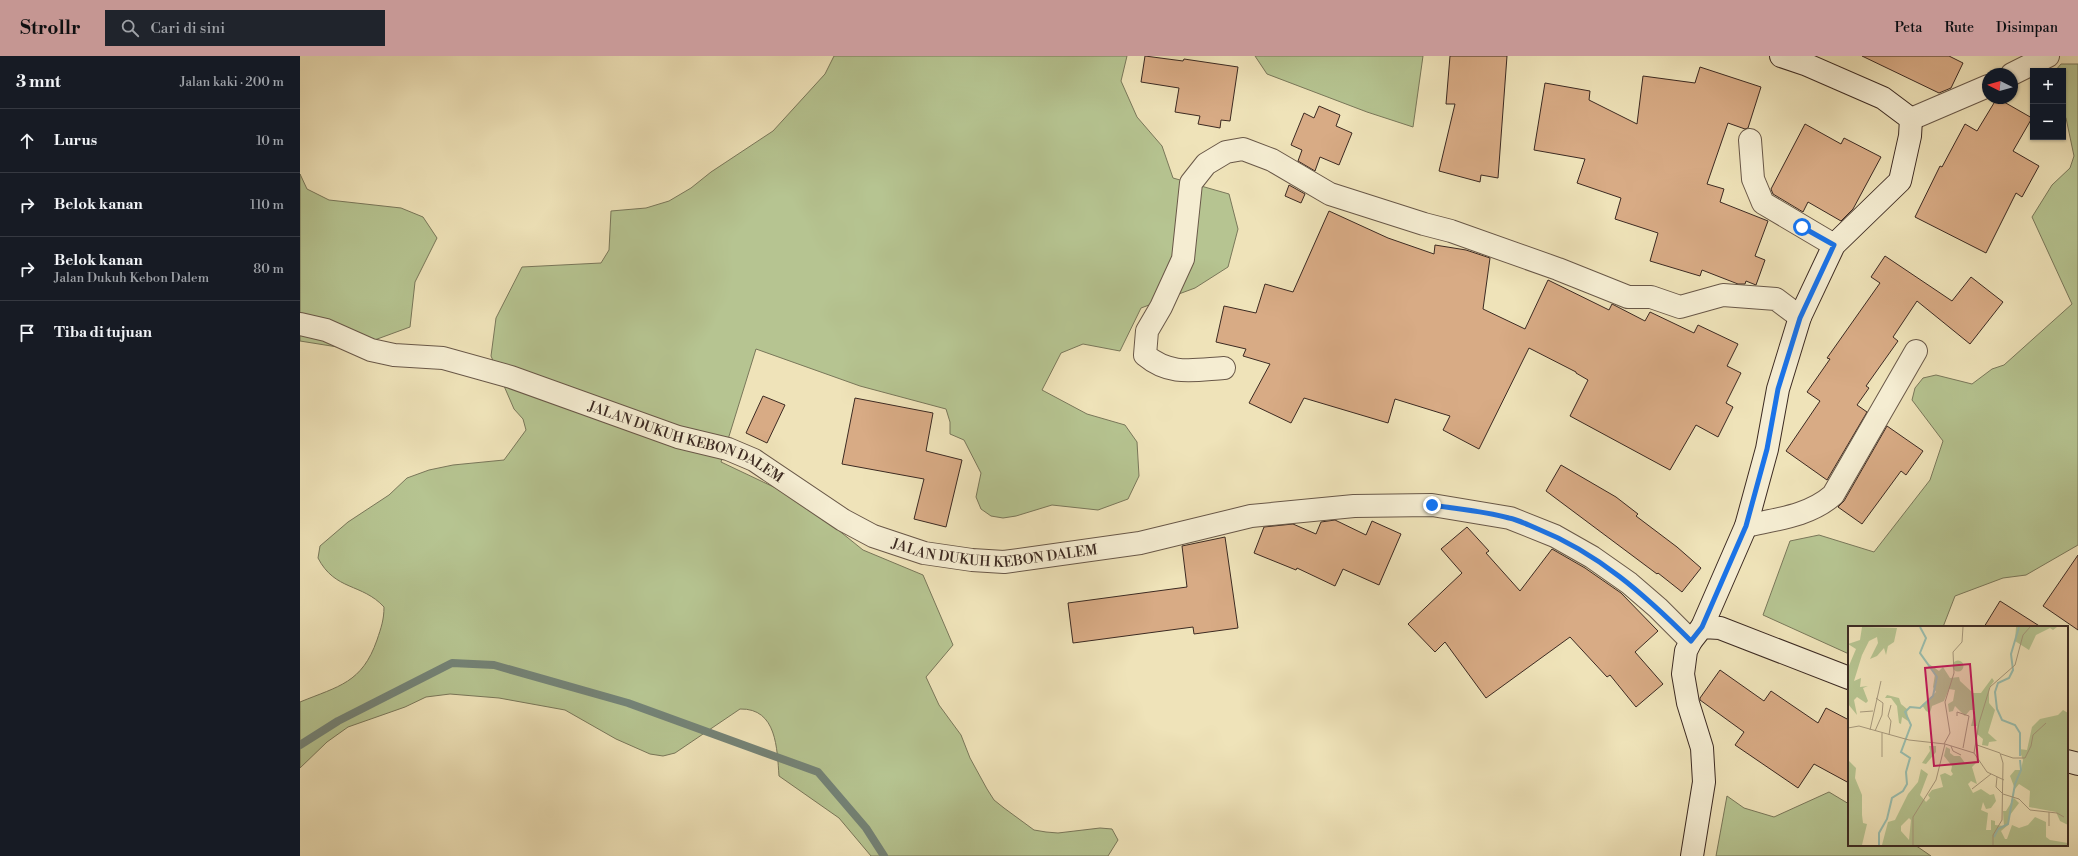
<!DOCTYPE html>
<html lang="id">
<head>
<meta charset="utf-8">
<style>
  :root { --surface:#171b24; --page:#20242c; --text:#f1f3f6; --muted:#9ea1a6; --line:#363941; --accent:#c59692 }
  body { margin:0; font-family:"Libre Bodoni",serif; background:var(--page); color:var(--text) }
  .controls { position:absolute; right:12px; top:12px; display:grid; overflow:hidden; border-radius:0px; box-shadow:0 1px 3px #0004 }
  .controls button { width:36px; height:36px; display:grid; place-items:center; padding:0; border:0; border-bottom:1px solid var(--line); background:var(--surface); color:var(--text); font:20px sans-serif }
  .compass { position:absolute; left:1682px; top:12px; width:36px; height:36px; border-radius:50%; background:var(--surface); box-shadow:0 1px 3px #0004; rotate:275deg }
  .stop { position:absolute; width:12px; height:12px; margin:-9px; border:3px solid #1a73e8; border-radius:50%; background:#fff }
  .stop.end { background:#1a73e8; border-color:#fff; box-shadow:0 1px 4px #0008 }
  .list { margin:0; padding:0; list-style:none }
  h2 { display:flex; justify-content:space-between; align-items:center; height:52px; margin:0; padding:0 16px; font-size:17px }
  h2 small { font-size:13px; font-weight:400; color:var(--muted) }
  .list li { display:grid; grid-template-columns:26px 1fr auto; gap:12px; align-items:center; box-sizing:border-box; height:64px; padding:0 16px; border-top:1px solid var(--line) }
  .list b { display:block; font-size:15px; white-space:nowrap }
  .list p { margin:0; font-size:13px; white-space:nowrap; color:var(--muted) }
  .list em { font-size:13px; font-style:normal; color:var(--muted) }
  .icon { flex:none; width:22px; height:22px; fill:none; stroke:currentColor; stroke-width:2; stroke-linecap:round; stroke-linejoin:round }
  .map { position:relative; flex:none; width:1778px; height:800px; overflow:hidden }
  header { display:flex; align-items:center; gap:24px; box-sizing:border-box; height:56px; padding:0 20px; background:var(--accent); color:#111 }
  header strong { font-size:19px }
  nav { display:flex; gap:22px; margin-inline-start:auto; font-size:14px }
  .search { width:280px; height:36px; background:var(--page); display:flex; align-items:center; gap:10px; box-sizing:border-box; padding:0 14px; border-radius:0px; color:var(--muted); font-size:15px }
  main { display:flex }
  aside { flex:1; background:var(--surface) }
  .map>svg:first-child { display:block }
  .green { fill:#b6c491; stroke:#79775a }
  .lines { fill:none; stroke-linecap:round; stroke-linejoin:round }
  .stream { stroke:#748377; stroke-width:8 }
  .building { fill:#d8ab85; stroke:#3c2a22 }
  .street-casing { stroke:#695848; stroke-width:24 }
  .secondary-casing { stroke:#3c2a22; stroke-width:24 }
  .street { stroke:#f5edd2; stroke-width:22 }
  .secondary { stroke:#f5edd2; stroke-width:22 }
  .route { stroke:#1a73e8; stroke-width:5 }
  .labels { text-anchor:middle; stroke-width:3; stroke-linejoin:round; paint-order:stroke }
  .street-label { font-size:14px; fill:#3c2a22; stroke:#f5edd2 }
  .inset-river { fill:none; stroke:#9abeaf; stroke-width:2 }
  .inset-road { fill:none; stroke:#a7997d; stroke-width:1 }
  .view { fill:#c2185b; fill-opacity:0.15; stroke:#c2185b; stroke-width:2 }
  .inset-edge { fill:none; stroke:#3c2a22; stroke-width:2 }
</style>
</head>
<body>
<header>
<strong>Strollr</strong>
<div class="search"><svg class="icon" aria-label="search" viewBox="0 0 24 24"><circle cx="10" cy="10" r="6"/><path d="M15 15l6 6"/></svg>Cari di sini</div>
<nav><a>Peta</a><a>Rute</a><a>Disimpan</a></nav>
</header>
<main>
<aside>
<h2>3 mnt<small>Jalan kaki · 200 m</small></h2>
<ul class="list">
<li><svg class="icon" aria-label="ahead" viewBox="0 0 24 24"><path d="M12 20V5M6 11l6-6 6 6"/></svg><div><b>Lurus</b></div><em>10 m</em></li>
<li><svg class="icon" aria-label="right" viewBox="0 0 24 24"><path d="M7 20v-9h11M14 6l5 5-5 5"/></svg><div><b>Belok kanan</b></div><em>110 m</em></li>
<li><svg class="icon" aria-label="right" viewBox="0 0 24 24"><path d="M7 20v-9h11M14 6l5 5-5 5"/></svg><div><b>Belok kanan</b><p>Jalan Dukuh Kebon Dalem</p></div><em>80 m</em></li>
<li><svg class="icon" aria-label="arrive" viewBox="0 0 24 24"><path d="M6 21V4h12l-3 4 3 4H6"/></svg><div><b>Tiba di tujuan</b></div></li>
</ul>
</aside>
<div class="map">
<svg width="1778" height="800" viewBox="0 0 1778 800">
  <rect width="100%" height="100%" fill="#efe3b9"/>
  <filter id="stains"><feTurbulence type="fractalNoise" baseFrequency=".005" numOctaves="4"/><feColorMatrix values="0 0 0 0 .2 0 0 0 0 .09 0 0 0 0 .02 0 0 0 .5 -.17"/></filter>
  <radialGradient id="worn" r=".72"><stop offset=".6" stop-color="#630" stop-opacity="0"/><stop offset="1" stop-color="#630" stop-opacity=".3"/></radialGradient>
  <g class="green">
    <path d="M 534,0 L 827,0 L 821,25 L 837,61 L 862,90 L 873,122 L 929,138 L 938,173 L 928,211 L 895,232 L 841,252 L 820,295 L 783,288 L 761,297 L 742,334 L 787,358 L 825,369 L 837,386 L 839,420 L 828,443 L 798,454 L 752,449 L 716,460 L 703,462 L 691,460 L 681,453 L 676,441 L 681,417 L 664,384 L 650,378 L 650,366 L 646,353 L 560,330 L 456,293 L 421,406 L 501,444 L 563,494 L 623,519 L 653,589 L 626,621 L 639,649 L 661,679 L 670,702 L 687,733 L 694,744 L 704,752 L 734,774 L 746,776 L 758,777 L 800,772 L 812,773 L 818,784 L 808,800 L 571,800 L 539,762 L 479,720 C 477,693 477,652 440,653 L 375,697 L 363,700 L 350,698 L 316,683 L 265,654 L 199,642 L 150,638 L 126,641 L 105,651 L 48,671 L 27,686 L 0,712 L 0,646 C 39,630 62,627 77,584 C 81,572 84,564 84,551 C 62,527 35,535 18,502 L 20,490 L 48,466 L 89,439 L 107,422 L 129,414 L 153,409 L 204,404 L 226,374 L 223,363 L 214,353 L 191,300 L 196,262 L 222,211 L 301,207 L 309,194 L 311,155 L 346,152 L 369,145 L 391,132 L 411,116 L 473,75 L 525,18 Z"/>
    <path d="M 955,0 L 1123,0 L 1113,71 L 1067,56 L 967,18 Z"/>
    <path d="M 1761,8 L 1778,8 L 1778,489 L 1726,519 L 1703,522 L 1655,540 L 1643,571 L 1549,571 L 1549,598 L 1463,559 L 1490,485 L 1519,479 L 1574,496 L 1630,424 L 1643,385 L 1612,344 L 1615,332 L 1623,322 L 1636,319 L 1672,328 L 1692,313 L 1704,309 L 1772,248 L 1732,161 L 1752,129 L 1770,112 L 1774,100 L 1766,62 L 1763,58 L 1763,15 L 1755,15 Z"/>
    <path d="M 0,118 L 7,133 L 29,144 L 101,152 L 123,161 L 137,182 L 115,226 L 110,271 L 50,293 L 0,285 Z"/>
    <path d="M 1529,736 L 1549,748 L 1549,789 L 1615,789 L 1631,800 L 1416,800 L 1427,740 L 1444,752 L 1474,761 Z"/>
  </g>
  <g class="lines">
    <path class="stream" d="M 0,689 L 38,665 L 152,607 L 194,609 L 328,647 L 518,716 L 566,772 L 584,800"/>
  </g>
  <g class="building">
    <path d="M 845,0 L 883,5 L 884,3 L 938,11 L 930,65 L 921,64 L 920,72 L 898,68 L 900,60 L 875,56 L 879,32 L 841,26 Z"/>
    <path d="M 1150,0 L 1207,0 L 1198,122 L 1181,119 L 1180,126 L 1139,115 L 1155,48 L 1146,48 Z"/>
    <path d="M 1562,0 L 1649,0 L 1663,7 L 1651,32 L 1639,37 Z"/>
    <path d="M 1400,11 L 1461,31 L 1448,72 L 1445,73 L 1428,67 L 1407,128 L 1424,133 L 1420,146 L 1468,165 L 1455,200 L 1465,204 L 1456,229 L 1446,225 L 1445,228 L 1438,228 L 1402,214 L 1400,220 L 1350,205 L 1358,177 L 1315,163 L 1321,142 L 1277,127 L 1285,103 L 1234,94 L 1245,27 L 1290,35 L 1289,44 L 1337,68 L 1343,20 L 1395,27 Z"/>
    <path d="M 1697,42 L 1732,62 L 1713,95 L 1739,110 L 1722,141 L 1716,137 L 1686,197 L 1615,161 L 1640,110 L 1642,111 L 1665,68 L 1677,75 Z"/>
    <path d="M 1019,50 L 1040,59 L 1036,70 L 1052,77 L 1039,109 L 1020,101 L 1015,115 L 998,105 L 1002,94 L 991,89 L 1004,57 L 1014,62 Z"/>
    <path d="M 1505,68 L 1541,88 L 1544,82 L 1581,101 L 1553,153 L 1541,165 L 1508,146 L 1503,156 L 1473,138 L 1471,133 Z"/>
    <path d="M 989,129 L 1005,138 L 1001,147 L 985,140 Z"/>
    <path d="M 1029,155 L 1088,182 L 1134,198 L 1135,189 L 1166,194 L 1190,202 L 1183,253 L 1225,273 L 1248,224 L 1309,254 L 1312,248 L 1345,265 L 1350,256 L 1394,277 L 1398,269 L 1438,288 L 1427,310 L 1441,317 L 1426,347 L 1433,351 L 1418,381 L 1396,369 L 1370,414 L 1270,360 L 1288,324 L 1276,317 L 1276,316 L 1229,292 L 1179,393 L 1143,374 L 1150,360 L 1095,343 L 1088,367 L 1004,342 L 991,367 L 949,347 L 970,308 L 943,300 L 946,293 L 916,286 L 924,250 L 956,257 L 965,228 L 993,236 Z"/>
    <path d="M 1585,200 L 1652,245 L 1671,221 L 1703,246 L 1670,288 L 1617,245 L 1593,281 L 1598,285 L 1566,330 L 1569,332 L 1557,349 L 1567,356 L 1527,424 L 1486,395 L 1520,345 L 1507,336 L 1530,303 L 1527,302 L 1580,227 L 1571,221 Z"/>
    <path d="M 463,340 L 485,349 L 467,387 L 446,377 Z"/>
    <path d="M 555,342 L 633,357 L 626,395 L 662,404 L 646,471 L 614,463 L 624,423 L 542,408 Z"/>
    <path d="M 1587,370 L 1623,395 L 1606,419 L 1601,415 L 1562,468 L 1538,451 L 1544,445 Z"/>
    <path d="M 1261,409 L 1316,441 L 1338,458 L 1336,460 L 1377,491 L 1401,512 L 1382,536 L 1358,517 L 1357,518 L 1246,435 Z"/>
    <path d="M 1035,464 L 1066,479 L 1072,465 L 1101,478 L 1079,529 L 1043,513 L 1035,530 L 997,512 L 996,514 L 954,497 L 964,471 L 993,468 L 1016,478 L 1021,466 Z"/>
    <path d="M 1167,471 L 1189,495 L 1186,497 L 1220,535 L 1252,493 L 1285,512 L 1321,537 L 1358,575 L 1335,596 L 1363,628 L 1336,651 L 1310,619 L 1307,621 L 1270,581 L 1186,642 L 1145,586 L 1135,596 L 1108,568 L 1162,517 L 1141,493 Z"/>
    <path d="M 925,481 L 938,572 L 894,578 L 893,571 L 773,587 L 768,547 L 887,531 L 882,490 Z"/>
    <path d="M 1778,499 L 1778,574 L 1743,550 Z"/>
    <path d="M 1700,545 L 1741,571 L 1684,571 Z"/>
    <path d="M 1420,614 L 1464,645 L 1471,635 L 1518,667 L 1526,652 L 1549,664 L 1549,727 L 1514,708 L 1498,732 L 1435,689 L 1444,676 L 1400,644 L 1400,642 Z"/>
  </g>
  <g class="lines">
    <defs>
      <g id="street">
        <path d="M 1712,18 L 1748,0"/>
        <path d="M 1611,63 L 1688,30"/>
        <path d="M 1450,84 L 1453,123 L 1463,147 L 1534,189"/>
        <path id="s1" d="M 0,268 L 26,274 L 71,294 L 94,299 L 143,302 L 211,321 L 378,381 L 428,393 L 454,404 L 543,464 L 573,480 L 624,497 L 672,504 L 704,506 L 840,487 L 951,460 L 1054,450 L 1132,449 L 1210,462 L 1255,480 L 1292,501 L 1329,527 L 1358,552 L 1391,585"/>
        <path d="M 924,312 C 893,314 870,320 845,299 L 847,275 L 861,251 L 883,203 L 891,127 L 906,108 L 926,96 L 943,93 L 972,104 L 1030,138 L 1124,168 L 1151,175 L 1258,213 L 1328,241 L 1351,241 L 1380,251 L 1423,239 L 1476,243 L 1500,261"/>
        <path d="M 1446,470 C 1477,463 1509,460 1533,439 L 1616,295"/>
      </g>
      <g id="secondary">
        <path d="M 1402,571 L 1446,470 L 1467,393 L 1478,333 L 1500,261 L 1534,189 L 1600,125 L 1610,80 L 1611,63 L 1583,42 L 1505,8 L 1481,0"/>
        <path d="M 1767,705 L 1778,708"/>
        <path d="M 1392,800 L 1404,726 L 1402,692 L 1388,647 L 1383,618 L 1386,595 L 1391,585 L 1402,571 L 1420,572 L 1549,622"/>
      </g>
    </defs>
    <use href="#street" class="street-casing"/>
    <use href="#secondary" class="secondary-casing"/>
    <use href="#street" class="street"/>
    <use href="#secondary" class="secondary"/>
  </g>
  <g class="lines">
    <path class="route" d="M 1132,449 C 1157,453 1184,455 1209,462 C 1219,464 1228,469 1238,473 C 1298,497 1345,539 1391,585 L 1402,571 L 1446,470 L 1467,393 L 1478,333 L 1500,262 L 1534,189 L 1502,171"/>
  </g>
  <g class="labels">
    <g class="street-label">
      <text dy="5" stroke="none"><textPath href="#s1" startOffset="406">JALAN DUKUH KEBON DALEM</textPath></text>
      <text dy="5" stroke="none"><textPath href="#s1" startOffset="742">JALAN DUKUH KEBON DALEM</textPath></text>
    </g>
  </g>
  <g transform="translate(1548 570)">
    <rect width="220" height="220" fill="#efe3b9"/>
    <path d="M 14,1 L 49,2 L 46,16 L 40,20 L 38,29 L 36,22 L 29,30 L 22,33 L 30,17 L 29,11 L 21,15 L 14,29 L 6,55 L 13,52 L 12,61 L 20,60 L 15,62 L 20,75 L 18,77 L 9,71 L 6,74 L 9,89 L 0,78 L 0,42 L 8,23 L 0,18 L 12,14 ZM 168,1 L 209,1 L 205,4 L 202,2 L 188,9 L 181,24 L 167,15 ZM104.5 40a5.5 5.5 0 1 1 11 0a5.5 5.5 0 1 1-11 0ZM 81,38 L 91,45 L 95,41 L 102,52 L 111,51 L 112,55 L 125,67 L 133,67 L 144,52 L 146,55 L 141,62 L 141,77 L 147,84 L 140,107 L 149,115 L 141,116 L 140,120 L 134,119 L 135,113 L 129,108 L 129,100 L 123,100 L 127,84 L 122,84 L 117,90 L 107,80 L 105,85 L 101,86 L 100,78 L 105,75 L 107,64 L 101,63 L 96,75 L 84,80 L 82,87 L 78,85 L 74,79 L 88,66 L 85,61 L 87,48 ZM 39,69 L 51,72 L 53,78 L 59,83 L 60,95 L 54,91 L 53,98 L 51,97 L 49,80 L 43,72 L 37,72 ZM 215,84 L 220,87 L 220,199 L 212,195 L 208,186 L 181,181 L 182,165 L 171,158 L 167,163 L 162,150 L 167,144 L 173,144 L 175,134 L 171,123 L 179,124 L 184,101 L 192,93 L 210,89 ZM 81,120 L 88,120 L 88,126 L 78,138 L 74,137 L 82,125 ZM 98,121 L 102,123 L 102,127 L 106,130 L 112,130 L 117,137 L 130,135 L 124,141 L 129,158 L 123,155 L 120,158 L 125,167 L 133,163 L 142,169 L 146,168 L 148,175 L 143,182 L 138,183 L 135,176 L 133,184 L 140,187 L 138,204 L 143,204 L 143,194 L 147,195 L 147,199 L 156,200 L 155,185 L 158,185 L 166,172 L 171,177 L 162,189 L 160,199 L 153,205 L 157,213 L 159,213 L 164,199 L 171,202 L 180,199 L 187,191 L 198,196 L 198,211 L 202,214 L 220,217 L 220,219 L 34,219 L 40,196 L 47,194 L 60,168 L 70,156 L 73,143 L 80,148 L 72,169 L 78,176 L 82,172 L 80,169 L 84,164 L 95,161 L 92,149 L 97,147 L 103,150 L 105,148 L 103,145 L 104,140 L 96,130 ZM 61,192 L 63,194 L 61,214 L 53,205 L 53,200 ZM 0,134 L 8,142 L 7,152 L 14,169 L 14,189 L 15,197 L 19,198 L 14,219 L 0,219 Z" fill="#b6c491" fill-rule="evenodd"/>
    <path class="inset-river" d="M 171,1 L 163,28 L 165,44 L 161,52 L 150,57 L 147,66 L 149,83 L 154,94 L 167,99 L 172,107 L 172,130M 146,211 L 150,203 L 160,198 L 167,158 L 173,144 L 172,134M 31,219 L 31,207 L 39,193 L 44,172 L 55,165 L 59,158 L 58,146 L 62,132 L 53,126 L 63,99 L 57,86 L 62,81 L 72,82 L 85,70 L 89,51 L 72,27 L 78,12 L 72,1"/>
    <path class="inset-road" d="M 12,86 L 25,85M 109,90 L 109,86 L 121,90 L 115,122M 0,102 L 11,100 L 61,114 L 97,118 L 88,154 L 65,191 L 65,219M 22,104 L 33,55M 27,105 L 34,89 L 35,77 L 28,72M 41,109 L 43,95 L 40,90 L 43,79M 96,118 L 102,107 L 97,76 L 106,47 L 105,26 L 114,16 L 115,1M 97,118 L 126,127 L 131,97 L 142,61 L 167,39 L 175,9 L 182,1M 129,119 L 152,127 L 155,137 L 154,194 L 145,209 L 145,219M 103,120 L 105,125 L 113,129M 126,127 L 139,146 L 156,154M 153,128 L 165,132 L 177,132 L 183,120 L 185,109 L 198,97M 34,131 L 34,107M 149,151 L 148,161 L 155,168 L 171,173 L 182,184 L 209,187 L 216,191M 124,163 L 143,148M 201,186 L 201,200"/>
    <path class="view" d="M 122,38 L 130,136 L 86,140 L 77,42 Z"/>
    <rect width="220" height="220" class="inset-edge"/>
  </g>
  <rect width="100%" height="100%" filter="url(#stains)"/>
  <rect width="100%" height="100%" fill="url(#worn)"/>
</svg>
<div class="controls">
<button>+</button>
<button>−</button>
</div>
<svg class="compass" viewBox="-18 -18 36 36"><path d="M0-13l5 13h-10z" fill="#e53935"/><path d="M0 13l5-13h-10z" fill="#9ea1a6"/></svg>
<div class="stop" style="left:1502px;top:171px"></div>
<div class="stop end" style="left:1132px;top:449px"></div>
</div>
</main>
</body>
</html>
